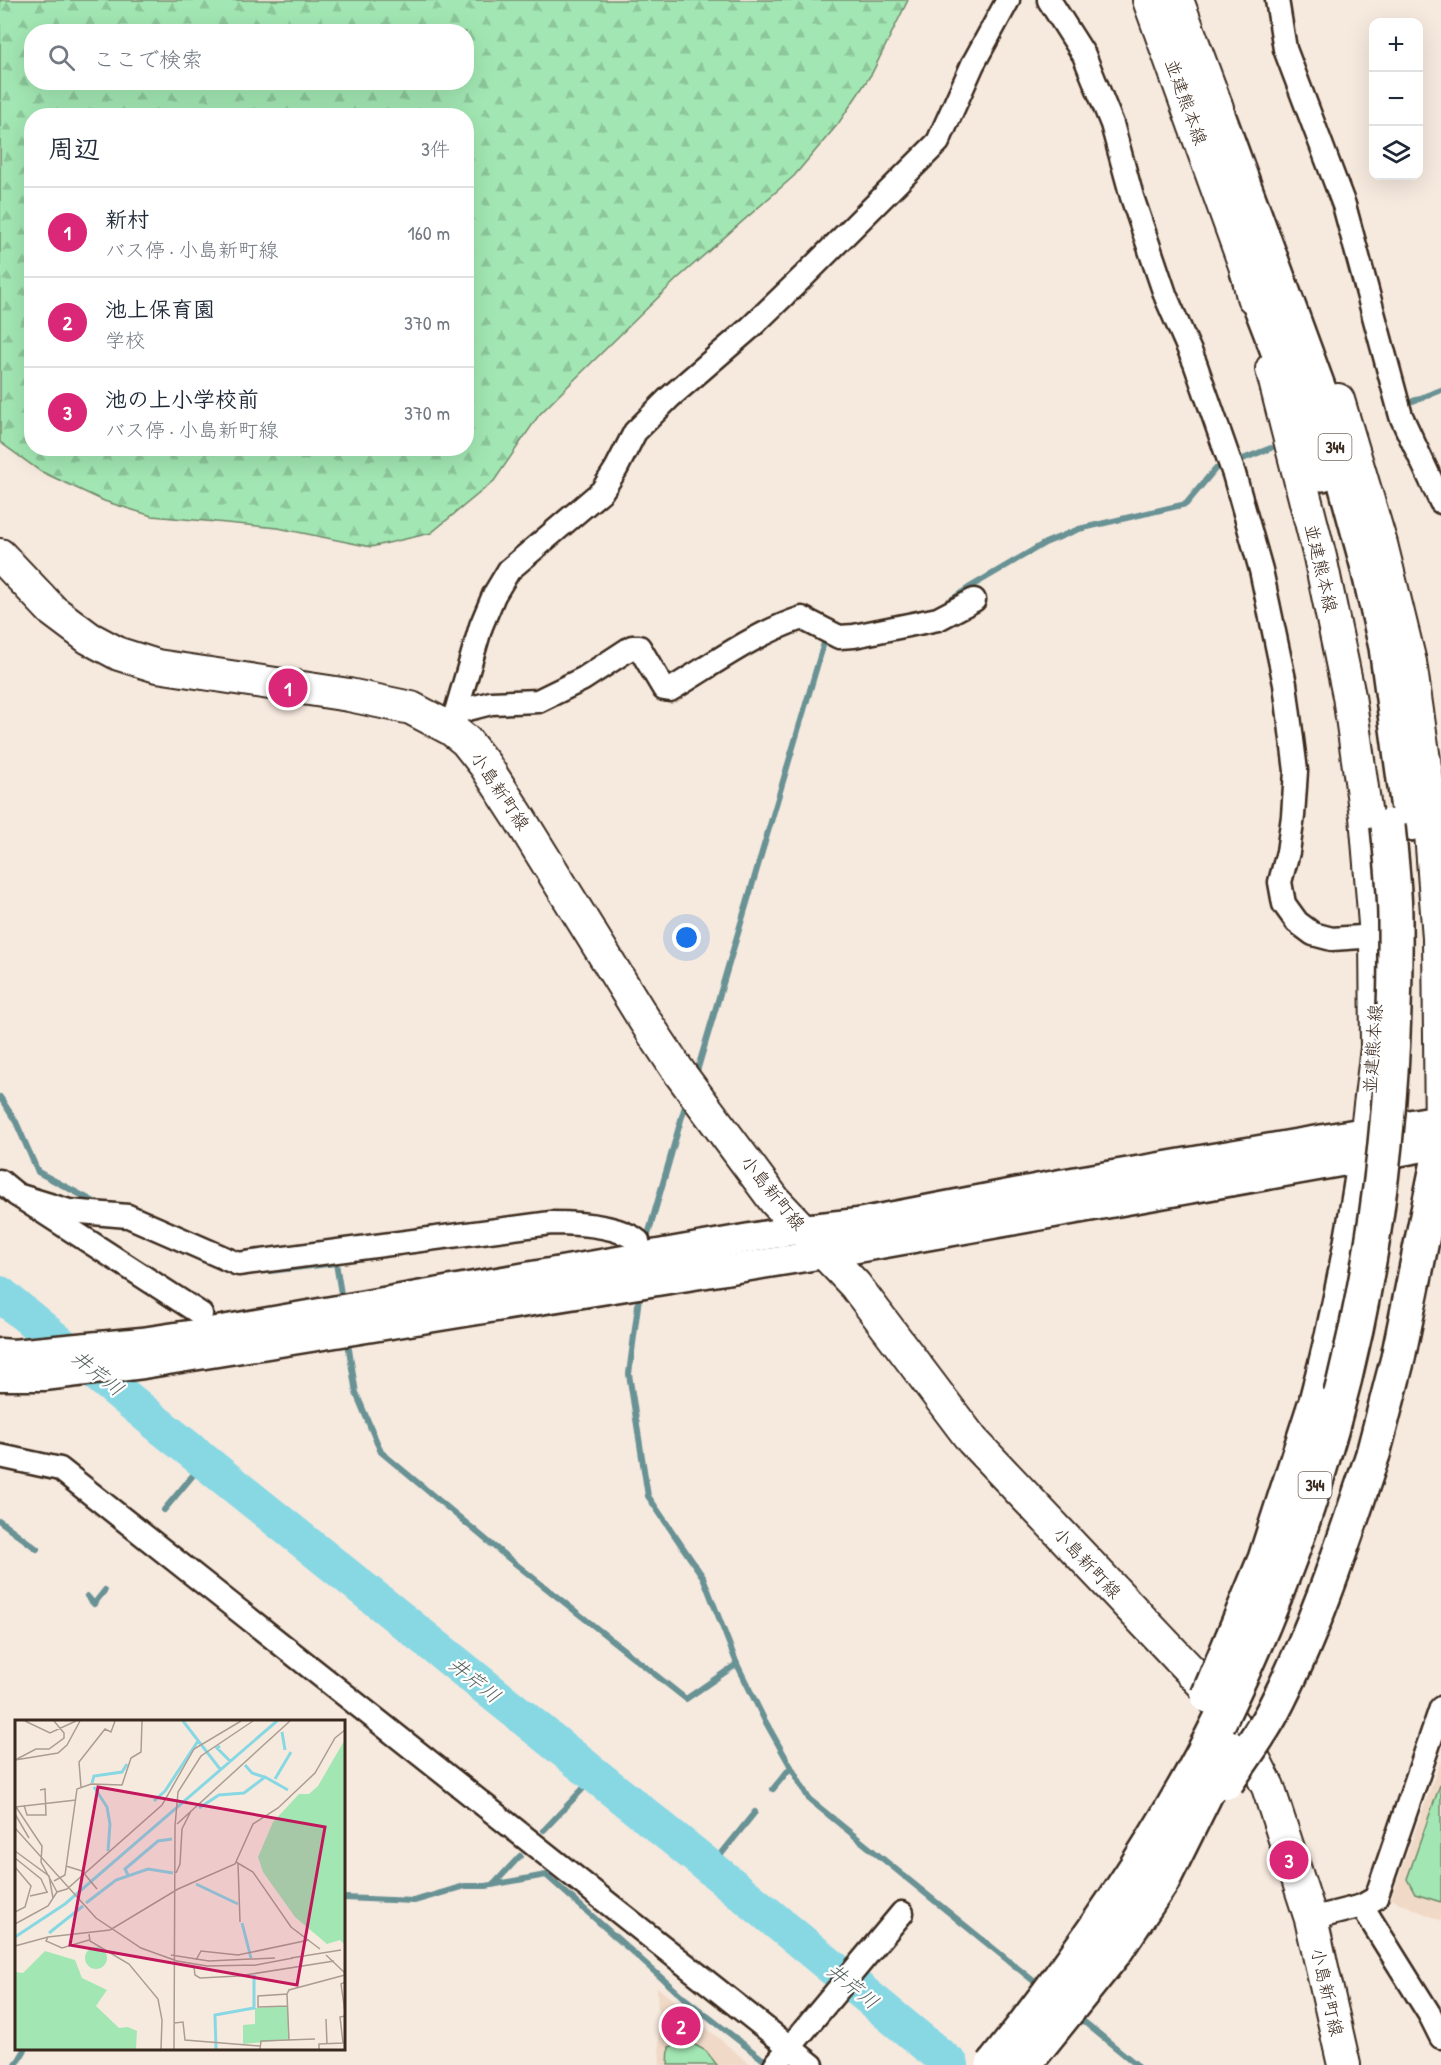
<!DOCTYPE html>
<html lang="ja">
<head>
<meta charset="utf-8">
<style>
  :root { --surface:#fff; --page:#f6f6f7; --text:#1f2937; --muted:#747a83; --line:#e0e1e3; --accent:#db2777 }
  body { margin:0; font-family:"Patrick Hand","Klee One",sans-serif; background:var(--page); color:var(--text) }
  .controls { position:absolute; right:18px; top:18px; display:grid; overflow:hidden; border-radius:12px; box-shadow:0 6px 24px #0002 }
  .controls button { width:54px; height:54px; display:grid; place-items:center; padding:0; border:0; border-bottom:2px solid var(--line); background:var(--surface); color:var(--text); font:30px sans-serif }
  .you { position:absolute; left:687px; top:938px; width:21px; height:21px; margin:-15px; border:4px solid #fff; border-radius:50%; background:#1a73e8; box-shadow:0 0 0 9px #1a73e833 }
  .badge { display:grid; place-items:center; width:39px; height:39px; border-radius:50%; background:var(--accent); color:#fff; font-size:20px; font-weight:700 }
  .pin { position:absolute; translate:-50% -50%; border:3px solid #fff; box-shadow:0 2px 6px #0006 }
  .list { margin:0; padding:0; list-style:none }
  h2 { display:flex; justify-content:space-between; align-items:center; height:78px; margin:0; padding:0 24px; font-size:26px }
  h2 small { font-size:20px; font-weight:400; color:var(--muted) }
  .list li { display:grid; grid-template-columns:39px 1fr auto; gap:18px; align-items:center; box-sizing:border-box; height:90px; padding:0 24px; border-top:2px solid var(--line) }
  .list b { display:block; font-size:22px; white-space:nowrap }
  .list p { margin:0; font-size:20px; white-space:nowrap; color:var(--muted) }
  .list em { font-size:20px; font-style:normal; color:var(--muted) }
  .icon { flex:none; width:33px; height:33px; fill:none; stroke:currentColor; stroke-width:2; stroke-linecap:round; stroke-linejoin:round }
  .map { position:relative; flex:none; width:1441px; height:2065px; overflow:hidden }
  .search { position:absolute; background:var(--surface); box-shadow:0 6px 24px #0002; left:24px; top:24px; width:450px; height:66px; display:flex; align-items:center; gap:15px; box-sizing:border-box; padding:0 21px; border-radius:24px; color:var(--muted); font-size:22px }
  .panel { position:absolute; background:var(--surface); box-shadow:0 6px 24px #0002; left:24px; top:108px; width:450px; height:348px; border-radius:24px }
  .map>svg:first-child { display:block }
  .built { fill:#f0d9c7 }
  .grass { fill:#a2e7b3; stroke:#6e8868; stroke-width:1.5 }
  .forest { fill:url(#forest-firs); stroke:#6e8868; stroke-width:1.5; fill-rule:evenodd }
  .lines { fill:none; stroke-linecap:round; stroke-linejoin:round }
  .stream { stroke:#699295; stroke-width:6 }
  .river { stroke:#88d8e4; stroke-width:36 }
  .minor-casing { stroke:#3b2a1e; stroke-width:27 }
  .tertiary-casing { stroke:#3b2a1e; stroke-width:33 }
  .secondary-casing { stroke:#3b2a1e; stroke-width:36 }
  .motorway-casing { stroke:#3b2a1e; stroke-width:38 }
  .minor { stroke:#fff; stroke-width:22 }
  .tertiary { stroke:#fff; stroke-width:28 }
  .secondary { stroke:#fff; stroke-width:32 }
  .motorway { stroke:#fff; stroke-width:33 }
  .motorway-bridge-casing { stroke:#3b2a1e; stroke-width:38; stroke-linecap:butt }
  .motorway-bridge { stroke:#fff; stroke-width:33 }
  .labels { text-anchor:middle; stroke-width:4.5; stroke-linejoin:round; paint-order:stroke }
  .shield { fill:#fff; stroke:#766a62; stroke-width:1.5 }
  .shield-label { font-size:16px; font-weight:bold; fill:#3b2a1e }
  .street-label { font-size:18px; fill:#3b2a1e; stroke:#fff }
  .water-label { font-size:20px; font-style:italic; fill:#525e59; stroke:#fff }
  .inset-river { fill:none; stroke:#88d8e4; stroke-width:3 }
  .inset-road { fill:none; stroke:#ab9d91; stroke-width:1.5 }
  .view { fill:#c2185b; fill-opacity:0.15; stroke:#c2185b; stroke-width:3 }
  .inset-edge { fill:none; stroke:#3b2a1e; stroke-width:3 }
</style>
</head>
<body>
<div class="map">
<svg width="1441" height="2065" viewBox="0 0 1441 2065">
  <defs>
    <pattern id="forest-firs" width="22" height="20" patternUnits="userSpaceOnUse" patternTransform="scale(1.5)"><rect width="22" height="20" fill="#a2e7b3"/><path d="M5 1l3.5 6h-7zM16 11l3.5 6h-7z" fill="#8cc69a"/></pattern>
  </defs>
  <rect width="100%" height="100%" fill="#f6e9de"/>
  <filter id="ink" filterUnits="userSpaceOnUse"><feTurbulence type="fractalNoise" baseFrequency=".0167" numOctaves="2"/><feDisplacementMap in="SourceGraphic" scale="12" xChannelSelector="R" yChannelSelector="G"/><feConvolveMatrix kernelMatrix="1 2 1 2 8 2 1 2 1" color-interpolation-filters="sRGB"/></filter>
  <g filter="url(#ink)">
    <g class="built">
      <path d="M 1441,1759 L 1441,1921 L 1391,1899 Z"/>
      <path d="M 657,1987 L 751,2065 L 660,2065 Z"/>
    </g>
    <g class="grass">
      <path d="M 1441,1782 L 1441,1902 L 1415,1894 L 1407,1879 Z"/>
      <path d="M 688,2041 L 706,2051 L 717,2065 L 668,2065 L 669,2047 Z"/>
    </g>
    <path class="forest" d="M 0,0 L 908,0 L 872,73 L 838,124 L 794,176 L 677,279 L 574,380 L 539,415 L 494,481 L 431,533 L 371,547 L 278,528 L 152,516 L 104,501 L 40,471 L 0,442 ZM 32,32 L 466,32 L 466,82 L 32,82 ZM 32,116 L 466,116 L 466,448 L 32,448 Z"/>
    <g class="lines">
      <g class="stream">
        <path d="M 1413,401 L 1441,390"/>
        <path d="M 1235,462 L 1271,448"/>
        <path d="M 948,602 L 970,587 L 1045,543 L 1079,529 L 1186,504 L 1215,469 L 1226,465"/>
        <path d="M 695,1078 L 826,636"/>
        <path d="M 0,1097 L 16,1122 L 38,1172 L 100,1205"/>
        <path d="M 646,1242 L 687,1099"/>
        <path d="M 270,1271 L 336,1263 L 342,1300"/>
        <path d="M 640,1290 L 629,1374 L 648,1496 L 703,1577 L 737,1664 L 764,1719 L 809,1799 L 1041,1987"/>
        <path d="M 347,1337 L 356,1393 L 381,1452 L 502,1553 L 686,1699 L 737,1664"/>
        <path d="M 164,1510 L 204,1462"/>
        <path d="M 0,1521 L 37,1549"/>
        <path d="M 87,1596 L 94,1604 L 105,1590"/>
        <path d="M 773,1789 L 791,1767"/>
        <path d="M 544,1830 L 595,1776"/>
        <path d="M 710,1868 L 755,1812"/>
        <path d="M 494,1884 L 520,1856"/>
        <path d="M 344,1898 L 414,1901 L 465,1886 L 486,1886 L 546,1875 L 683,1997 L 770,2065"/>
        <path d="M 1077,2016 L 1137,2065"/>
        <path d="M 16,2065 L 26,2048"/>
      </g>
      <path class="river" d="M 0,1294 L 164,1429 L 732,1885 L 951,2065"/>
      <defs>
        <g id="minor">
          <path d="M 1049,0 L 1084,55 L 1112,124 L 1132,197 L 1166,297 L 1195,363 L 1234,474 L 1261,570 L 1285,684 L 1296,771 L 1293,816 L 1288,852 L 1280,882 L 1284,904 L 1297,922 L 1313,934 L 1332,939 L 1376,936"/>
          <path d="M 1277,0 L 1285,49 L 1344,205 L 1401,416 L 1441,502"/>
          <path d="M 456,712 L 491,703 L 538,701 L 583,679 L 632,647 L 639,647 L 664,689 L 670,690 C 712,665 755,633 802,618 L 839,637 L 854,636 L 938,619 L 974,600"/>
          <path d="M 451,729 L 481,626 L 494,595 L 509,570 L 602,491 L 616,469 L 635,432 L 670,397 L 751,327 L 805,275 L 938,142 L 973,64 L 1008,0"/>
          <path d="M 0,1181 L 17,1195 L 201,1314"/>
          <path d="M 17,1195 L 69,1211 L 128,1216 L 238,1264 L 551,1223 C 575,1223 618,1225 638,1241 L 633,1272"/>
          <path d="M 0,1456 L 60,1469 L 812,2065"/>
          <path d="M 1362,1906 L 1430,2015 L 1441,2037"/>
          <path d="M 1311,1919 L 1362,1906 L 1376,1898 L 1441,1708"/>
          <path d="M 775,2065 L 902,1913"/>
        </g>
        <g id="tertiary">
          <path d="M 0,1353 L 13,1354 L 142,1342 L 222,1330 L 750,1238 L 802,1229 L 858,1223 L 1061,1184 L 1441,1119"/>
          <path d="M 0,1376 L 44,1376 L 143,1364 L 824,1254 L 1441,1144"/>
        </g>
        <g id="secondary">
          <path d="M 1149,0 L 1247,271 L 1253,297"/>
          <path d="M 1177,0 L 1217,108"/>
          <path d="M 1272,369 L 1320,557 L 1349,696 L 1366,816 L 1376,936 L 1377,1048 L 1367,1130 L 1365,1157"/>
          <path d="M 1338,400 L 1381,544 L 1410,662 L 1427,781 L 1439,938 L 1441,1135"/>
          <path d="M 0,555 L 53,611 L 89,638 L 119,654 L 157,666 L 349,695 L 411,708 L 451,729 L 466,741 L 485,765 L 520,819 L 645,1021 L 679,1072 L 775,1201 L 855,1285 L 972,1440 L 1203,1684 L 1244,1739 L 1268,1787 L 1311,1919 L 1344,2065"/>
        </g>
        <g id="motorway">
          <path d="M 1207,85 L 1321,395 L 1367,564 L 1386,647 L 1410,824"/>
          <path d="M 1247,271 L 1294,393 L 1322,474"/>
          <path d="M 1317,1397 C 1338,1318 1353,1239 1365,1157"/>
          <path d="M 1373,1454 L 1398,1358 L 1441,1147"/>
        </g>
      </defs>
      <use href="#minor" class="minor-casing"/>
      <use href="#tertiary" class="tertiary-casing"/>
      <use href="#secondary" class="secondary-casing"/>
      <use href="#motorway" class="motorway-casing"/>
      <use href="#minor" class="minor"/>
      <use href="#tertiary" class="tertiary"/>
      <use href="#secondary" class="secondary"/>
      <use href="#motorway" class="motorway"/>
      <defs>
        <g id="motorway-bridge">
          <path d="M 1208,1696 L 1265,1559 L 1315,1404"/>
          <path d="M 1227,1782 C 1242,1759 1259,1737 1272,1713 C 1315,1631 1344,1541 1373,1454"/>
          <path d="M 993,2065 C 1077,1959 1161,1840 1221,1718 C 1346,1464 1398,1202 1395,920 C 1395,889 1391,857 1388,826"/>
          <path d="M 1024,2065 L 1115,1952 L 1163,1880 L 1229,1747"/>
        </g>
      </defs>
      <use href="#motorway-bridge" class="motorway-bridge-casing"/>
      <use href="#motorway-bridge" class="motorway-bridge"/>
    </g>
  </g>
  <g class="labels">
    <g class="shield">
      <rect x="1318.5" y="434" width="33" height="26" rx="4.5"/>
      <rect x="1298.5" y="1472" width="33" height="26" rx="4.5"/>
    </g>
    <g class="shield-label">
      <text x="1335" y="453">344</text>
      <text x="1315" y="1491">344</text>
    </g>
    <g class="street-label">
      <text transform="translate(1186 102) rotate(70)" y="6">並建熊本線</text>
      <text transform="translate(1321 568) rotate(77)" y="6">並建熊本線</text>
      <text transform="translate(500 791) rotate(56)" y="6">小島新町線</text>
      <text transform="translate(1373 1049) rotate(-86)" y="6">並建熊本線</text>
      <text transform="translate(773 1193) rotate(51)" y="6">小島新町線</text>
      <text transform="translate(1087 1563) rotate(47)" y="6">小島新町線</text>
      <text transform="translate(1327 1992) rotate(77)" y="6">小島新町線</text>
    </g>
    <g class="water-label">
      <text transform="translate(98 1373) rotate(39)" y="7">井芹川</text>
      <text transform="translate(475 1680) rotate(39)" y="7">井芹川</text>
      <text transform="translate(853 1986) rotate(39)" y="7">井芹川</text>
    </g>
  </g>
  <g transform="translate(15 1720)">
    <rect width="330" height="330" fill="#f6e9de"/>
    <path d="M70 238a11 11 0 1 1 22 0a11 11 0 1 1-22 0Z" fill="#a2e7b3"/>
    <path d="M 329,21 L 330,22 L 330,225 L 325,220 L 312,224 L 280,197 L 248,152 L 243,137 L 258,102 L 284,74 L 294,74 L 303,66 ZM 30,231 L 60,240 L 67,258 L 92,270 L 81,286 L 104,308 L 113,307 L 122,311 L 121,329 L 0,329 L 0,252 L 8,253 Z" fill="#a2e7b3"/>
    <path d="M 273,286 L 274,320 L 228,324 L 228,305 L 240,304 L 240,288 Z" fill="#a2e7b3"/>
    <path class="inset-river" d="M 168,1 L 205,49M 267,12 L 270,30M 205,26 L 202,28 L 215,41M 230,45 L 237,53 L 249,57M 260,59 L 276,32M 77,63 L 79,56 L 107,52 L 112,44M 79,67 L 92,87 L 95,104 L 93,131M 139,81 L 150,71 L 183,21M 184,88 L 204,75 L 229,73 L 250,57 L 273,70M 113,155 L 110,149 L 143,121 L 157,119M 181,164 L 223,184M 71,183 L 101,160 L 133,149 L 158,153M 227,203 L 236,238M 34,213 L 68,186M 0,217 L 50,184 L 262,1M 201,329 L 200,295 L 239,288 L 239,255"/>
    <path class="inset-road" d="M 10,1 L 35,13 L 61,1M 0,40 L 43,33 L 52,25 L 65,1M 0,40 L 21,29 L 34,29 L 49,18 L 49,13 L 39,1M 66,67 L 64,42 L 90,9 L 96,12 L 100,1M 9,85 L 12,95 L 31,95 L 30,69 L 25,70M 0,87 L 61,80M 1,87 L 27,126 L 26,142 L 42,172M 0,94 L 14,118M 162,104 L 275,1M 0,108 L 81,198 L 126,228 L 162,241 L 192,246 L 241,245 L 278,238M 0,131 L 34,156 L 38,178M 0,138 L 26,159 L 32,172M 221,142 L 238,152 L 276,207 L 305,229M 223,143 L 225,202M 51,146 L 67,151 L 82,169M 0,147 L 16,166 L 10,187 L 0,192M 161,153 L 165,144 L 167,109 L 176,91M 39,161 L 50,155 L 62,69 L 76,64 L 107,65 L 116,38 L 126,32 L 127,1M 15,176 L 33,172M 0,204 L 33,186 L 42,172 L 52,169 L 147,85 L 179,29 L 226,1M 74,214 L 75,221 L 114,244 L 143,279 L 147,300 L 146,329M 33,217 L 31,221 L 47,228 L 74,220M 0,226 L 33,217 L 95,210 L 163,169 L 220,144 L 238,104 L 263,88 L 300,53 L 320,18 L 330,10M 156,235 L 194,241 L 260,238M 311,235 L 330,253M 276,238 L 326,230M 181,240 L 186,231 L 223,235 L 294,220M 179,247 L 180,255 L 185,258 L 224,256 L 319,241M 330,262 L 326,264 L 330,292M 272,274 L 274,320M 273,286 L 243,287 L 243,276 L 272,274 L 274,270 L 330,255M 311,299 L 312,324M 159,303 L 168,302 L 170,320 L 245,326M 159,329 L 160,106 L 163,72 L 186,36 L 238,1M 245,329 L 246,321 L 300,319M 304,329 L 304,324 L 328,323 L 325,297 L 330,296"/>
    <path class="view" d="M 83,67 L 310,107 L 282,265 L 55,225 Z"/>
    <rect width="330" height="330" class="inset-edge"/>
  </g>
</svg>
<div class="controls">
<button>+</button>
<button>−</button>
<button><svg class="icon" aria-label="layers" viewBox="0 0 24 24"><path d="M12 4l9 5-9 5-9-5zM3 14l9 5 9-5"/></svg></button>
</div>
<div class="you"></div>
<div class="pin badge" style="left:288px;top:688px">1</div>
<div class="pin badge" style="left:681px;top:2026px">2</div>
<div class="pin badge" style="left:1289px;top:1860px">3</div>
<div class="search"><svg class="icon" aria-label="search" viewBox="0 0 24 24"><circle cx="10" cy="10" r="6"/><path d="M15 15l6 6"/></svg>ここで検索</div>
<section class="panel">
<h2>周辺<small>3件</small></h2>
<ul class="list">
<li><span class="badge">1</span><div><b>新村</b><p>バス停 · 小島新町線</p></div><em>160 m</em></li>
<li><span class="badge">2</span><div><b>池上保育園</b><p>学校</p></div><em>370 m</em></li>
<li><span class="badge">3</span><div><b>池の上小学校前</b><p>バス停 · 小島新町線</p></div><em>370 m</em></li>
</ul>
</section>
</div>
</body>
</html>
